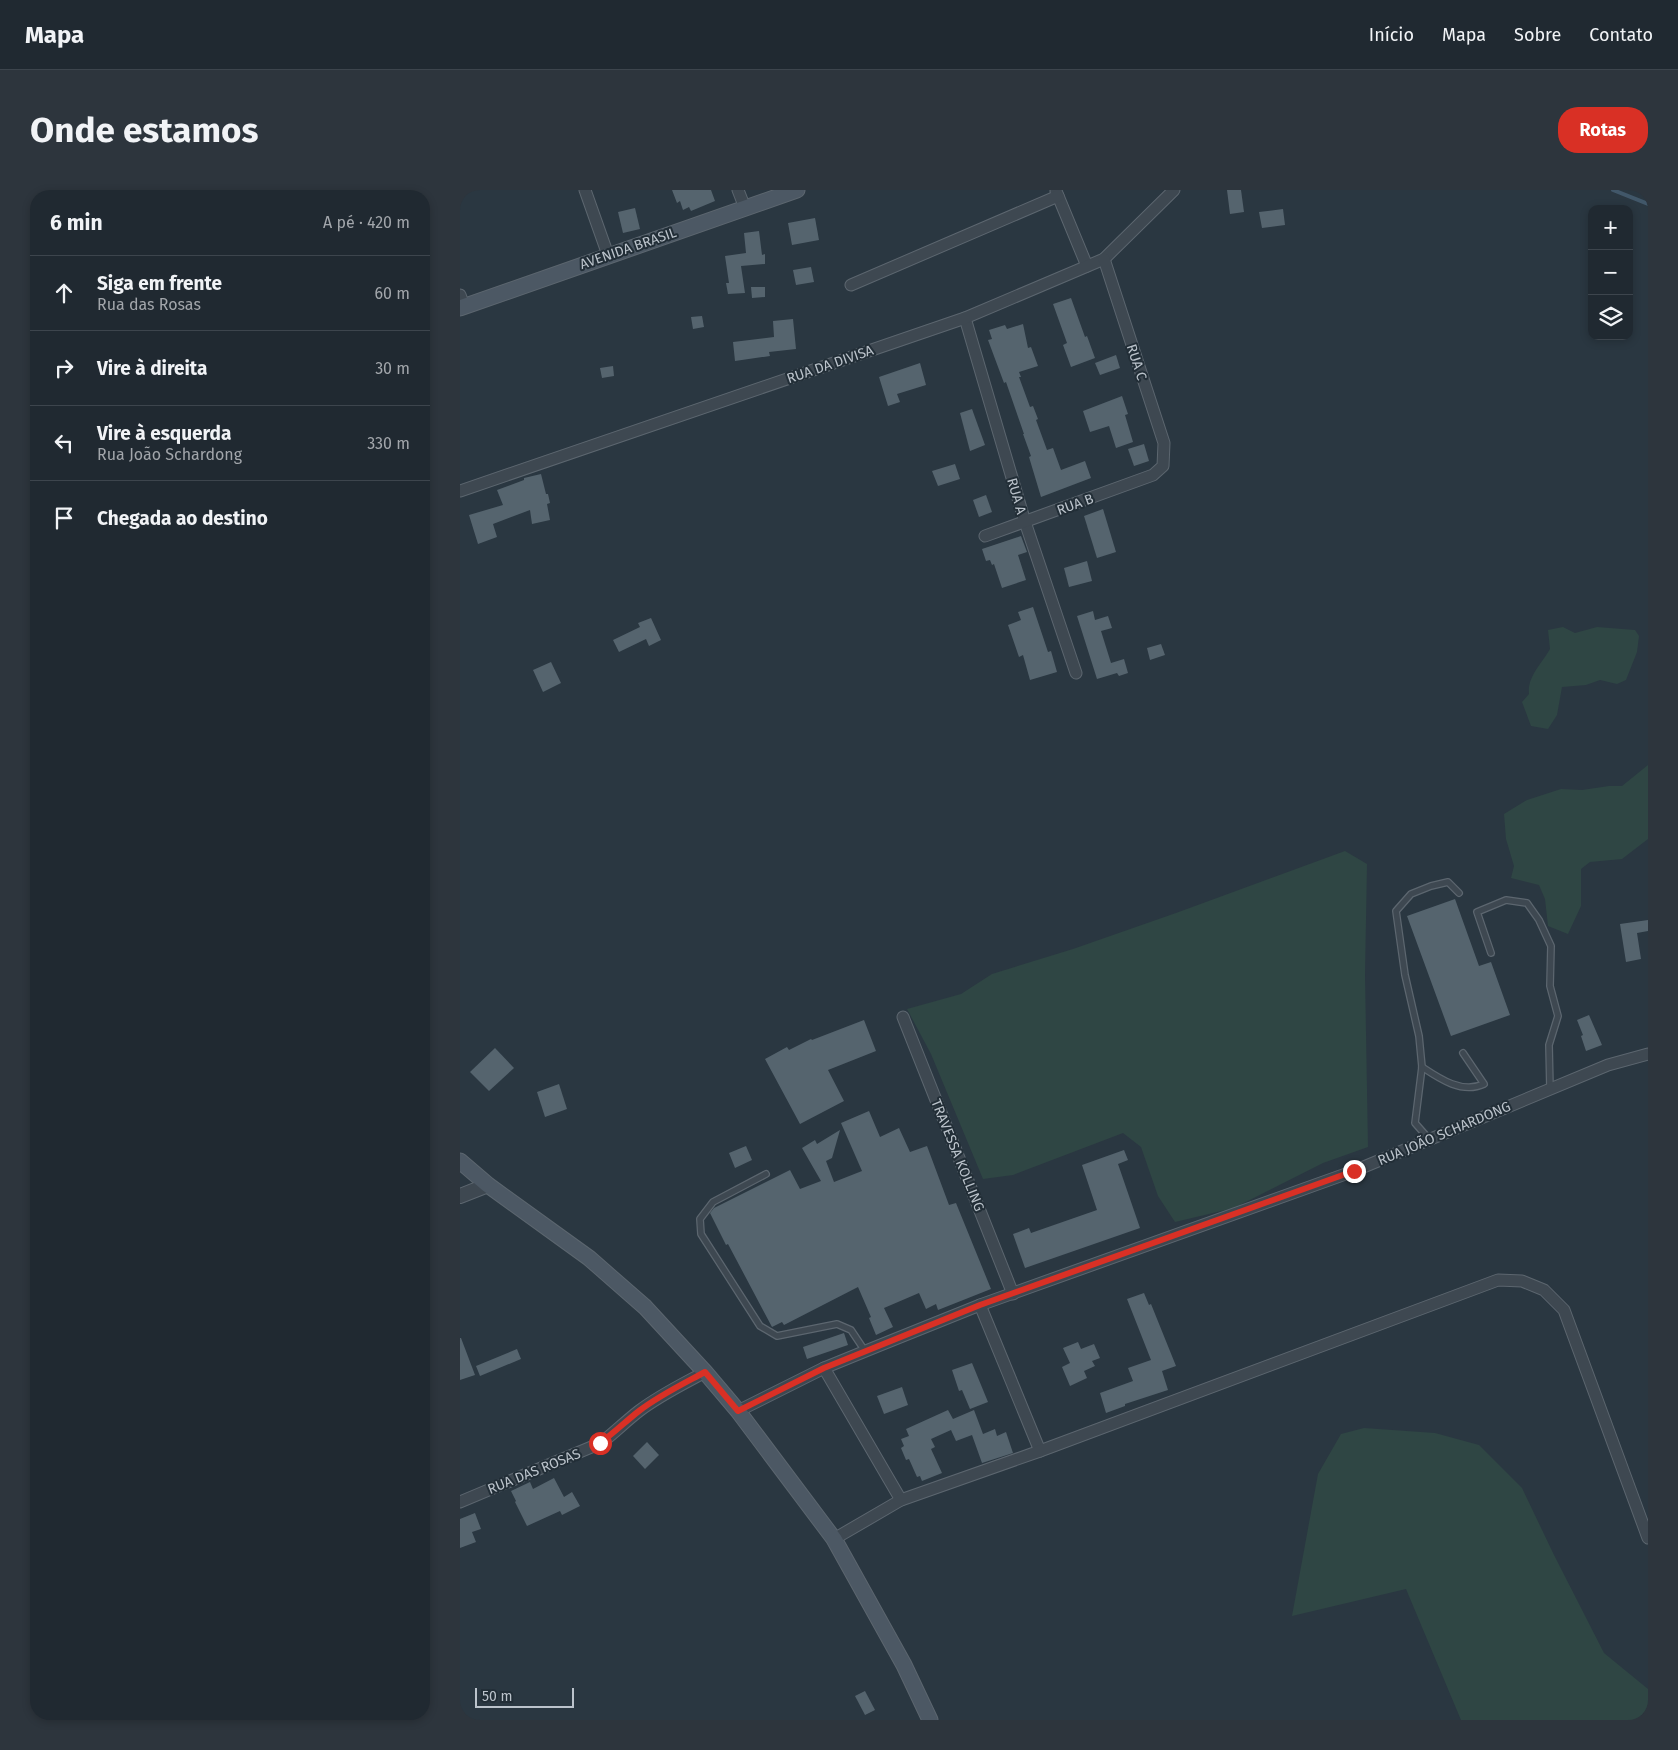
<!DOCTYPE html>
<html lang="pt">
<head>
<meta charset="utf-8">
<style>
  :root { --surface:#202931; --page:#2d353d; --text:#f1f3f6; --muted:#a2a6ab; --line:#3d454d; --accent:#d93025 }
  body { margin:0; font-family:"Fira Sans",sans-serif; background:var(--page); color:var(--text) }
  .controls { position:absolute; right:15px; top:15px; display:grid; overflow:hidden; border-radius:10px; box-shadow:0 2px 8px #0003 }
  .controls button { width:45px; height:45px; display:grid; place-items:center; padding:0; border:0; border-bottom:1px solid var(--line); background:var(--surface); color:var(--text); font:25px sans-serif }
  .scale { position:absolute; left:15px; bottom:12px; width:99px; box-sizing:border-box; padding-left:5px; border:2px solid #bbc3cb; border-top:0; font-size:14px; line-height:18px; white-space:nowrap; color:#bbc3cb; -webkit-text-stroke:4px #222e37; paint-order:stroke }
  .stop { position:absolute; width:15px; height:15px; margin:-11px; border:4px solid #d93025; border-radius:50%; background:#fff }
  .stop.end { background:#d93025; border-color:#fff; box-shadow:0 1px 5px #0008 }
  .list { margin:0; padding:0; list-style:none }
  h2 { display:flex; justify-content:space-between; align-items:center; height:65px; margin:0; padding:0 20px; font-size:21px }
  h2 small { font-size:16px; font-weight:400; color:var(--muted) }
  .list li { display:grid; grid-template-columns:32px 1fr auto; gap:15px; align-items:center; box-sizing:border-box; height:75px; padding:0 20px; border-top:1px solid var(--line) }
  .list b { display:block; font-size:19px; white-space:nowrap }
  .list p { margin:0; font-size:16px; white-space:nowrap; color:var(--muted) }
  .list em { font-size:16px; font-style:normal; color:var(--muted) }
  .icon { flex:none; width:28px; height:28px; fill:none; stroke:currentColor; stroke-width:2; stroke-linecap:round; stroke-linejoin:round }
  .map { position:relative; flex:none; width:1188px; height:1530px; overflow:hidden; border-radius:20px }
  header { display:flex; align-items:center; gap:30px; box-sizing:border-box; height:70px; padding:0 25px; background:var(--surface); border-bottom:1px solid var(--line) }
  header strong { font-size:24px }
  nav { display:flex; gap:28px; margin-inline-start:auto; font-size:18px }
  .intro { display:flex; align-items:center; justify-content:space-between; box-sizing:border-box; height:120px; padding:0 30px }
  h1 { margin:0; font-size:35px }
  .button { padding:12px 22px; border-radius:20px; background:var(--accent); color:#fff; font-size:18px; font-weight:700 }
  main { display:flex; gap:30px; padding:0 30px }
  aside { flex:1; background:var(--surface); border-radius:20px; box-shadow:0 2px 8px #0003 }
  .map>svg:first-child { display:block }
  .green { fill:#2f4644 }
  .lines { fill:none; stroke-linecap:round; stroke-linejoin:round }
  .stream { stroke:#415769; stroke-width:4 }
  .building { fill:#55646e }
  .service-casing { stroke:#5c666f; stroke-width:8 }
  .minor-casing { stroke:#5c666f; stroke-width:13 }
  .tertiary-casing { stroke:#5c666f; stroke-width:16 }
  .secondary-casing { stroke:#5c666f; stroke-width:17 }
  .service { stroke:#3e4851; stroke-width:5.5 }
  .minor { stroke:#3e4851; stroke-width:11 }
  .tertiary { stroke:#3e4851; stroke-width:14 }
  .secondary { stroke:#4c5864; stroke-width:15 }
  .route { stroke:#d93025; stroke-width:6 }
  .labels { text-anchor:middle; stroke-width:4; stroke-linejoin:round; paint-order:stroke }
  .street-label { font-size:14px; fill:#bbc3cb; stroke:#222e37 }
</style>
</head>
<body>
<header>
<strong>Mapa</strong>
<nav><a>Início</a><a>Mapa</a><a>Sobre</a><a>Contato</a></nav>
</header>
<div class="intro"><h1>Onde estamos</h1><a class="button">Rotas</a></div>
<main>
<aside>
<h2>6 min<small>A pé · 420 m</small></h2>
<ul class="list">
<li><svg class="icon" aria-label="ahead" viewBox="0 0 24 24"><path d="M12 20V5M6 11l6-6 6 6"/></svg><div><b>Siga em frente</b><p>Rua das Rosas</p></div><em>60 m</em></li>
<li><svg class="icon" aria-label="right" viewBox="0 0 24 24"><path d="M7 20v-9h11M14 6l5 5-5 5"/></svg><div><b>Vire à direita</b></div><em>30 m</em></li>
<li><svg class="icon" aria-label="left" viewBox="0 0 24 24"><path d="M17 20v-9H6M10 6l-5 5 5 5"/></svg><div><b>Vire à esquerda</b><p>Rua João Schardong</p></div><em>330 m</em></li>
<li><svg class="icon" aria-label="arrive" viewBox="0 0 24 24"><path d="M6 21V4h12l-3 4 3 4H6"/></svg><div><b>Chegada ao destino</b></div></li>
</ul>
</aside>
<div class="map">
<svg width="1188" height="1530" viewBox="0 0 1188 1530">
  <rect width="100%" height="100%" fill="#2a3741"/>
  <g class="green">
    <path d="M 1103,437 L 1115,443 L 1137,437 L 1175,440 L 1179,446 L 1177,462 L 1166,490 L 1157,494 L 1140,490 L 1126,495 L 1102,497 L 1097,525 L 1088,539 L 1071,536 L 1062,512 L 1069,504 C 1067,487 1082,473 1090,459 L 1088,440 Z"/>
    <path d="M 1188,575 L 1188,649 L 1162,669 L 1130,672 L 1121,679 L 1121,716 L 1108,744 L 1088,736 L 1085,709 L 1079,695 L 1051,688 L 1054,676 L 1046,649 L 1044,624 L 1067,610 L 1101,599 L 1122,600 L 1149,596 L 1162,596 Z"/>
    <path d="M 885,661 L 907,674 L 905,785 L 908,957 L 863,973 L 774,1018 L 715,1032 L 698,1006 L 681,957 L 663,943 L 553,985 L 523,989 L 471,864 L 447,819 L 501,804 L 532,784 L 613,759 L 716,723 Z"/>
    <path d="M 904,1238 L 975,1243 L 1019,1255 L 1062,1298 L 1094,1365 L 1144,1463 L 1188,1499 L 1188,1530 L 1001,1530 L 946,1399 L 832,1426 L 858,1284 L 881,1244 Z"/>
  </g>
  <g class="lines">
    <path class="stream" d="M 1153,0 L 1188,14"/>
  </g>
  <g class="building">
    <path d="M 212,0 L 251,0 L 255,11 L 231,21 L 229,17 L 223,20 L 220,11 L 217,13 Z"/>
    <path d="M 767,0 L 781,0 L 784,22 L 770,24 Z"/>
    <path d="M 175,18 L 180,39 L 163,43 L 158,22 Z"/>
    <path d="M 823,19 L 825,35 L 802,38 L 799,22 Z"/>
    <path d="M 355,28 L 359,50 L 332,55 L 328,33 Z"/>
    <path d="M 299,41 L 302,65 L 305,64 L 305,74 L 281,76 L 285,103 L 268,104 L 266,93 L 269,93 L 265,66 L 286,63 L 284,43 Z"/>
    <path d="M 351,77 L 354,92 L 336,95 L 333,80 Z"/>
    <path d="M 291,97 L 305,97 L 305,107 L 292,108 Z"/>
    <path d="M 611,108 L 625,147 L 627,146 L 635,168 L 611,177 L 603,155 L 607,153 L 593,114 Z"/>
    <path d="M 242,126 L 244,137 L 233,139 L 231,127 Z"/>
    <path d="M 333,129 L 336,159 L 309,162 L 310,166 L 275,171 L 273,152 L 314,147 L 313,131 Z"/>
    <path d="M 563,134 L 568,158 L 571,157 L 578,176 L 559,182 L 561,187 L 559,187 L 570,217 L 573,216 L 578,229 L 576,230 L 587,260 L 593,258 L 601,280 L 625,271 L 631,288 L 581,307 L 569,267 L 571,266 L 563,244 L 564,244 L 546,192 L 544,193 L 528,150 L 532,149 L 529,140 L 545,135 L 547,139 Z"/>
    <path d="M 656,165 L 660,178 L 640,185 L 635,173 Z"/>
    <path d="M 460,173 L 466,195 L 437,204 L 440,212 L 428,216 L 419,187 Z"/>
    <path d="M 153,176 L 154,186 L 142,188 L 140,178 Z"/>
    <path d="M 662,206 L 668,224 L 665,225 L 673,252 L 656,258 L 649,236 L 630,242 L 623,221 Z"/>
    <path d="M 512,219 L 525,255 L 510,261 L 500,223 Z"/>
    <path d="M 684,254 L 689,271 L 674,276 L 668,259 Z"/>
    <path d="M 495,274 L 500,289 L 478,296 L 472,281 Z"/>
    <path d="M 81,284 L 86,304 L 88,304 L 90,313 L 87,314 L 90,330 L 72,334 L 70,320 L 33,334 L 37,347 L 18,354 L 9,325 L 43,315 L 37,300 L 64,290 L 64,288 Z"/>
    <path d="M 526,305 L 532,322 L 519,327 L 513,310 Z"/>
    <path d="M 643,319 L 656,362 L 637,368 L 624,326 Z"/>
    <path d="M 561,346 L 567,362 L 558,365 L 566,390 L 542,398 L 534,374 L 532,375 L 530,370 L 526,371 L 522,359 Z"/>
    <path d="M 627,371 L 632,391 L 609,397 L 604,378 Z"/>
    <path d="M 573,417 L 588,462 L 591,461 L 597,482 L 570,490 L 563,465 L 559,467 L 548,435 L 561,430 L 558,422 Z"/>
    <path d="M 633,421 L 635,430 L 648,426 L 652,438 L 641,441 L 651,473 L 664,469 L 668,483 L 659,486 L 657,483 L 637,489 L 617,426 Z"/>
    <path d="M 191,428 L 201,450 L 189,456 L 186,449 L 159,462 L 153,450 L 180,437 L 178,433 Z"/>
    <path d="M 701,454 L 705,465 L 690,470 L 687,458 Z"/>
    <path d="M 91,472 L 101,493 L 83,502 L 73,480 Z"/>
    <path d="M 995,709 L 1019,776 L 1031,772 L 1050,825 L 991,846 L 947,726 Z"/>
    <path d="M 1188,730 L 1188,741 L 1177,743 L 1181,769 L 1166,772 L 1160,734 Z"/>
    <path d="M 1129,825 L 1142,855 L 1126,861 L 1121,846 L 1123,845 L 1117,830 Z"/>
    <path d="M 404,830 L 416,861 L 368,880 L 384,911 L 340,934 L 305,869 L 327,857 L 329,860 L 351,849 L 352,850 Z"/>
    <path d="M 35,858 L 54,878 L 29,901 L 10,882 Z"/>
    <path d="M 99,894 L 107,919 L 85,927 L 77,902 Z"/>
    <path d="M 409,921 L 420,947 L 439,938 L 450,962 L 467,956 L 489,1015 L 496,1013 L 531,1099 L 478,1120 L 476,1114 L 466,1119 L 459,1103 L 424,1118 L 433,1137 L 416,1145 L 409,1128 L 411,1127 L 398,1097 L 324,1135 L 322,1132 L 312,1137 L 268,1054 L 266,1055 L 250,1023 L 254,1018 L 330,980 L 340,999 L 361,991 L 342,958 L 355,950 L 357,954 L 380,940 L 372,968 L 366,971 L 374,992 L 402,981 L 381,933 Z"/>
    <path d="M 286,956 L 292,970 L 275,978 L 269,963 Z"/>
    <path d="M 664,960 L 668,970 L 658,974 L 680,1038 L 565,1078 L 553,1044 L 569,1038 L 571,1043 L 637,1020 L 622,975 Z"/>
    <path d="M 684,1103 L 689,1115 L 691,1114 L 716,1176 L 702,1181 L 708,1200 L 665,1214 L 665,1216 L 646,1223 L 640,1203 L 673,1191 L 668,1178 L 691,1170 L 667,1109 Z"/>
    <path d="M 384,1143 L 388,1155 L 347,1169 L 343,1157 Z"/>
    <path d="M 0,1148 L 1,1148 L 15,1185 L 0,1190 Z"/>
    <path d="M 618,1152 L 621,1159 L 634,1154 L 640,1168 L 632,1171 L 635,1176 L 624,1181 L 627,1188 L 610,1196 L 602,1177 L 610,1173 L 603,1158 Z"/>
    <path d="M 57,1159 L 61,1169 L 20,1186 L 16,1176 Z"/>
    <path d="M 512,1173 L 528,1212 L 510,1219 L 502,1200 L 499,1201 L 492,1180 Z"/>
    <path d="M 442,1197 L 448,1215 L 424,1224 L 417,1206 Z"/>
    <path d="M 488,1220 L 493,1229 L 514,1220 L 523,1244 L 535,1239 L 537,1246 L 546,1242 L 553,1263 L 522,1273 L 512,1245 L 496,1251 L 491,1240 L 471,1249 L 475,1257 L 471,1259 L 482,1283 L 462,1291 L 460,1286 L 457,1287 L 449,1269 L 446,1270 L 441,1258 L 444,1256 L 441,1249 L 449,1246 L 446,1239 Z"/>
    <path d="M 187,1252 L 199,1265 L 185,1279 L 173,1266 Z"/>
    <path d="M 94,1288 L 104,1307 L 112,1302 L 120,1316 L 102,1325 L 100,1321 L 67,1336 L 55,1312 L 56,1311 L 51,1301 L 70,1292 L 73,1299 Z"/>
    <path d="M 15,1323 L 21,1339 L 12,1342 L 16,1352 L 0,1358 L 0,1329 Z"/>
    <path d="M 405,1501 L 415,1520 L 405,1525 L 395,1506 Z"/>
  </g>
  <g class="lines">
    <defs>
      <g id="service">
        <path d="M 1031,763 L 1017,722 L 1046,710 L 1067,713 L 1079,730 L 1091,756 L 1090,796 L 1098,826 L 1089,855 L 1090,899"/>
        <path d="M 962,877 C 980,889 1002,904 1024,894 L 1003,863"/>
        <path d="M 969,949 L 955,933 L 962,877 L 959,846 L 945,785 L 936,721 L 951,704 L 971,696 L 988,692 L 999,703"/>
        <path d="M 306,984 L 253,1012 L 240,1029 L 241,1044 L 300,1136 L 317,1146 L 377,1134 L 391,1140 L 405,1161"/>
      </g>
      <g id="minor">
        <path d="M 125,0 L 148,65"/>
        <path d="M 278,0 L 285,18"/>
        <path d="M 596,1 L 627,76"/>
        <path d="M 391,95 L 598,6"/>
        <path d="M 0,105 L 4,116"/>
        <path d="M 505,128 L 565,332 L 616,483"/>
        <path d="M 0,301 L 505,128 L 644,69 L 714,0"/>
        <path d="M 525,346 L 693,285 L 703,276 L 704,253 L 644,69"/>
        <path d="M 443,827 L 553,1104"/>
        <path d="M 520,1115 L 580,1261"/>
        <path d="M 364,1178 L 441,1310"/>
        <path d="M 278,1221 L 364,1178 L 418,1156 L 520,1115 L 894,981 L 1148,875 L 1188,864"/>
        <path d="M 0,1312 L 141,1253 C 154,1243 166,1231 179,1221 C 200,1205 223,1194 245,1182"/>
        <path d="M 374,1349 L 441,1310 L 580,1261 L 1038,1090 L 1062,1091 L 1084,1100 L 1104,1120 L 1188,1348"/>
      </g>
      <path id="tertiary" d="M 0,1006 L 28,995"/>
      <g id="secondary">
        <path d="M 0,118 L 337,0"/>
        <path d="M 0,971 L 28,995 L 129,1068 L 185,1117 L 245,1182 L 278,1221 L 374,1349 L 444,1475 L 470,1530"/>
      </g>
    </defs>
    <use href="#service" class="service-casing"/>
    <use href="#minor" class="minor-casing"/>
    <use href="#tertiary" class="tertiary-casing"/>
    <use href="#secondary" class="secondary-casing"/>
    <use href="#service" class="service"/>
    <use href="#minor" class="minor"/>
    <use href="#tertiary" class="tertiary"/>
    <use href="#secondary" class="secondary"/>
  </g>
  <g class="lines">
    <path class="route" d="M 140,1253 C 154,1243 166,1231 179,1221 C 200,1205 223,1194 245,1182 L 278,1221 L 364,1178 L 520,1115 L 894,981"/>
  </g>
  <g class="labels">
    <g class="street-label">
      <text transform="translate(168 58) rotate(-19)" y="5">AVENIDA BRASIL</text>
      <text transform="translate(677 172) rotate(72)" y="5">RUA C</text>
      <text transform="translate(370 174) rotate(-19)" y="5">RUA DA DIVISA</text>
      <text transform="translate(557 306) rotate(74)" y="5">RUA A</text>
      <text transform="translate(615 314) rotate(-20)" y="5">RUA B</text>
      <text transform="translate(984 943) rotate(-23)" y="5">RUA JOÃO SCHARDONG</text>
      <text transform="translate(498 965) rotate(68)" y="5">TRAVESSA KOLLING</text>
      <text transform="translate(74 1281) rotate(-22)" y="5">RUA DAS ROSAS</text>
    </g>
  </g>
</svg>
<div class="controls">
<button>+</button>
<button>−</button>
<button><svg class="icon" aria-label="layers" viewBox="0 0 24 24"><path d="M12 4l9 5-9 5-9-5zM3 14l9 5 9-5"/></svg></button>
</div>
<div class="scale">50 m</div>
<div class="stop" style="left:140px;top:1253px"></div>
<div class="stop end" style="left:894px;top:981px"></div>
</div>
</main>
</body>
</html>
